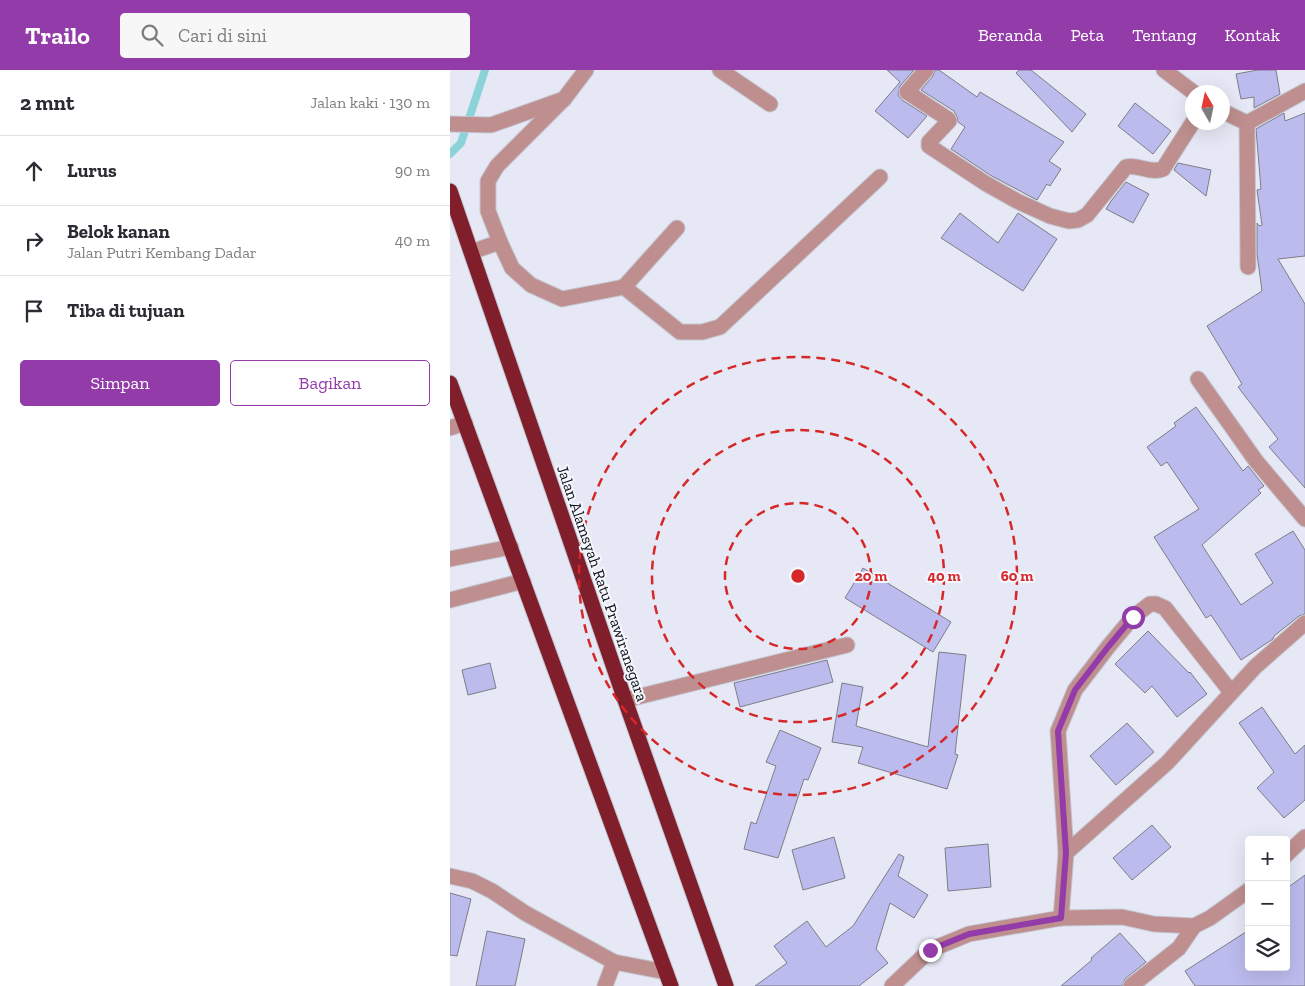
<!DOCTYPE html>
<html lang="id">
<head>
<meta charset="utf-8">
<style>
  :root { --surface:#fff; --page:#f7f7f7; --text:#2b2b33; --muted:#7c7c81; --line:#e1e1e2; --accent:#933ba8 }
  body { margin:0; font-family:"Zilla Slab",serif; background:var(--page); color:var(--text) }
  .controls { position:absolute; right:15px; bottom:15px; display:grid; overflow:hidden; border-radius:5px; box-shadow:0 5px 20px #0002 }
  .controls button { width:45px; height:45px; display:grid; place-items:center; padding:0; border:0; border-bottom:1px solid var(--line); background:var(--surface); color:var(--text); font:25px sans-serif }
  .compass { position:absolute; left:735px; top:15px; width:45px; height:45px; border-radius:50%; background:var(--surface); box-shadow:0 5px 20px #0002; rotate:351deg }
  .stop { position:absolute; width:15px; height:15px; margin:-11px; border:4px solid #933ba8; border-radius:50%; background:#fff }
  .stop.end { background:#933ba8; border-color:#fff; box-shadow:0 1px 5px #0008 }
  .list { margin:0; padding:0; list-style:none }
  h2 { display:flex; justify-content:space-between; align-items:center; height:65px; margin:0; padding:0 20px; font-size:21px }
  h2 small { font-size:16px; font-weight:400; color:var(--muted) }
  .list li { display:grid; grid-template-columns:32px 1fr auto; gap:15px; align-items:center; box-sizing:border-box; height:70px; padding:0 20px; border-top:1px solid var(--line) }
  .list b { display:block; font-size:19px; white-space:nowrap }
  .list p { margin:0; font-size:16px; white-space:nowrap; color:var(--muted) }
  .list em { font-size:16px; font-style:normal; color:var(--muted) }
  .actions { display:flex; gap:10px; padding:15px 20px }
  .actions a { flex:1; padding:11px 0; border:1px solid var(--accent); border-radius:5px; text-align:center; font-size:18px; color:var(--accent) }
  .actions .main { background:var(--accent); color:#fff }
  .icon { flex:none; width:28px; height:28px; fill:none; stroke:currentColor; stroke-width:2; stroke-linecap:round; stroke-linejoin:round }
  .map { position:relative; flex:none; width:855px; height:916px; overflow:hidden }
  header { display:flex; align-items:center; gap:30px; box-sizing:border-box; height:70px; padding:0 25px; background:var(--accent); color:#fff }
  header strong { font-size:24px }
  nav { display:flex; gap:28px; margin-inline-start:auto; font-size:18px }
  .search { width:350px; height:45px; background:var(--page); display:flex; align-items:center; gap:12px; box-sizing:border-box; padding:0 18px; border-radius:5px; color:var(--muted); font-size:19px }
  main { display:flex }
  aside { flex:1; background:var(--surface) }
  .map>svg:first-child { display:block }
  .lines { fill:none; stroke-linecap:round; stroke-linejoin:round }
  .stream { stroke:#8bd3d8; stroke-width:8 }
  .building { fill:#bcbbee; stroke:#7d7d88 }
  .minor-casing { stroke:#c3c6d1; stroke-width:17 }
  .highway-casing { stroke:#c3c6d1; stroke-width:17 }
  .minor { stroke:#bf8f8f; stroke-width:15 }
  .highway { stroke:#801e2b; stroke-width:15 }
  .route { stroke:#933ba8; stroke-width:6 }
  .ring { fill:none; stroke:#d62828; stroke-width:2.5; stroke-dasharray:9 6 }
  .labels { text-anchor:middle; stroke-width:4; stroke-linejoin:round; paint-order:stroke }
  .street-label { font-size:16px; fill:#0e0f13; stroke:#f5f7fe }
  .centre { fill:#d62828; stroke:#f5f7fe; stroke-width:2.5 }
  .ring-label { font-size:15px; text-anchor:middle; font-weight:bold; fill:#d62828; stroke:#f5f7fe; stroke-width:4; stroke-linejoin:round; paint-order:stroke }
</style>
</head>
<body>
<header>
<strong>Trailo</strong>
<div class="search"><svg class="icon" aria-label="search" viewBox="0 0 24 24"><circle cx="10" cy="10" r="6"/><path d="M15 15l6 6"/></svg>Cari di sini</div>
<nav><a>Beranda</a><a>Peta</a><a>Tentang</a><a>Kontak</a></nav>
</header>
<main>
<aside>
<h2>2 mnt<small>Jalan kaki · 130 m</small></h2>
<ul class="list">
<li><svg class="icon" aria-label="ahead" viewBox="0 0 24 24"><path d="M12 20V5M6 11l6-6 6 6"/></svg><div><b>Lurus</b></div><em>90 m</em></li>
<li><svg class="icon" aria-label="right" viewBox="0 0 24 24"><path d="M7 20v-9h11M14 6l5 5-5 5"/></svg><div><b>Belok kanan</b><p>Jalan Putri Kembang Dadar</p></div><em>40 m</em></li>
<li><svg class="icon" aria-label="arrive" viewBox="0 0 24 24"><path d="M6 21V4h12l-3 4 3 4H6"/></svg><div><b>Tiba di tujuan</b></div></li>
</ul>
<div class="actions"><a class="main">Simpan</a><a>Bagikan</a></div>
</aside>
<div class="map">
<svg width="855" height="916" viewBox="0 0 855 916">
  <rect width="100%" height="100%" fill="#e6e9f5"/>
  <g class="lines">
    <path class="stream" d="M 0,84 L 11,73 L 35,0"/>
  </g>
  <g class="building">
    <path d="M 437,0 L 464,0 L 450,16 L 448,25 L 452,30 L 477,46 L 458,68 L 425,41 L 450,12 Z"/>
    <path d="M 485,0 L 489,0 L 527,27 L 530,22 L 614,72 L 599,91 L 611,99 L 600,116 L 597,114 L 587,130 L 540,105 L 501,79 L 515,57 L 508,52 L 507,47 L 504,41 L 471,20 L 483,6 Z"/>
    <path d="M 569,0 L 581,0 L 636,44 L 622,62 L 566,3 Z"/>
    <path d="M 808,0 L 826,0 L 830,24 L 804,38 L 804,27 L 791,29 L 786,4 Z"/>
    <path d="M 685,33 L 721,61 L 703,84 L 668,56 Z"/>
    <path d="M 834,43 L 835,51 L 855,43 L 855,186 L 828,189 L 855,234 L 855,418 L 819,377 L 828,369 L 788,317 L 792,314 L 757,256 L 812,221 L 807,184 L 807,153 L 809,156 L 812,155 L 807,120 L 811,119 L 806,59 Z"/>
    <path d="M 728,93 L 761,100 L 756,126 L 724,100 Z"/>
    <path d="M 676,112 L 699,124 L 683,153 L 656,139 L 661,131 Z"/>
    <path d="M 510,143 L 548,173 L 568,143 L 607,169 L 573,221 L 491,168 Z"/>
    <path d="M 746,337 L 793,401 L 798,396 L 814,416 L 808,420 L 811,423 L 752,475 L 791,535 L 823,513 L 805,484 L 843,461 L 855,480 L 855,544 L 849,546 L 824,566 L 823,569 L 791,590 L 761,545 L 756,548 L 704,467 L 749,439 L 717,392 L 711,396 L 697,377 L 726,356 L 724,353 Z"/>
    <path d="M 413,498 L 501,552 L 483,582 L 395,528 Z"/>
    <path d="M 698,561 L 739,603 L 740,602 L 757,624 L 727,647 L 702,616 L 695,623 L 665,594 Z"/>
    <path d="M 489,582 L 516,585 L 505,684 L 508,685 L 497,719 L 408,693 L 413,677 L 382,672 L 392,613 L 413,617 L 406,656 L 478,677 Z"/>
    <path d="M 377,590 L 383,612 L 290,637 L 284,613 Z"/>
    <path d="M 40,593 L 46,618 L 18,625 L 12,600 Z"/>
    <path d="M 812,637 L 845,684 L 855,675 L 855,730 L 834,748 L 807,718 L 824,702 L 789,653 Z"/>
    <path d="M 677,653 L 704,682 L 666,715 L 640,686 Z"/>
    <path d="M 330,660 L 371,678 L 358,710 L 354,709 L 328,788 L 294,779 L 301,752 L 306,754 L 326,696 L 316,692 Z"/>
    <path d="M 702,755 L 721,777 L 682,810 L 663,788 Z"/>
    <path d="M 384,767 L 395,808 L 353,820 L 342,780 Z"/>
    <path d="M 538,774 L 541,817 L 498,821 L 495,778 Z"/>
    <path d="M 449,784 L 454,787 L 448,806 L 478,825 L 464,848 L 440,833 L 426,879 L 438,893 L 409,916 L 305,916 L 337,893 L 324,876 L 357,851 L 376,877 L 403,856 Z"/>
    <path d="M 855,805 L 855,916 L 745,916 L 735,901 L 799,860 L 799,897 L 836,897 L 836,819 Z"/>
    <path d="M 0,823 L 21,829 L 7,886 L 0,885 Z"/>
    <path d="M 37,861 L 75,869 L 65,916 L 26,916 Z"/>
    <path d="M 670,863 L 696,892 L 675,909 L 672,916 L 611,916 L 642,890 L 641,888 Z"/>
  </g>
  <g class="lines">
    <defs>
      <g id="minor">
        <path d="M 270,0 L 320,34"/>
        <path d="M 476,0 L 457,22 L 498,49 L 499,51 L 479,72 L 479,76 L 535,113 L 567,131 L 600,146 L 619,151 L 628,150 L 637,145 L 676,97 C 688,94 701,104 713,99 L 743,52"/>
        <path d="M 714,0 L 743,22"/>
        <path d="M 114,29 L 47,96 L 38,111 L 38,141 L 50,172 L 62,198 L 81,215 L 112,229 L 174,217 L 230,262 L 252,262 L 270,257 L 430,107"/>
        <path d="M 772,41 L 797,53 L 855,21"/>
        <path d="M 797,53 L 798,197"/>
        <path d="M 0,54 L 41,55 L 114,29 L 136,0"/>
        <path d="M 21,182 L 50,172"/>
        <path d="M 174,217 L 227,158"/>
        <path d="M 748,309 L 806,391 L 855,449"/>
        <path d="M 0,358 L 15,353"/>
        <path d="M 0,489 L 61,477"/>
        <path d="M 0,530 L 73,511"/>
        <path d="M 175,630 L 397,575"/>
        <path d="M 616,783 L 717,693 L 805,597 L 855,553"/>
        <path d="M 836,785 L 855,767"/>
        <path d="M 0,806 L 22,811 L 42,821 L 75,843 L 164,892 L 216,902"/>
        <path d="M 611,848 L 616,783 L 608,661 L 625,620 L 658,577 L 683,547 L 700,534 L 706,534 L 715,538 L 781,622"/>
        <path d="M 155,916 L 164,892"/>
        <path d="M 442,916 L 480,880 L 519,864 L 611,848 L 672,847 L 704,854 L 744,856 L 760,848 L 799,820"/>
        <path d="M 681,916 L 729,878 L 744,856"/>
      </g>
      <g id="highway">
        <path d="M 0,121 L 175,630 L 276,916"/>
        <path d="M 0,313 L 221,916"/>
      </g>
    </defs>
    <use href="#minor" class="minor-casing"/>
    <use href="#highway" class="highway-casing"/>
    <use href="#minor" class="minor"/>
    <use href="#highway" class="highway"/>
  </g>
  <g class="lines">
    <path class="route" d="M 480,880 L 519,864 L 611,848 L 616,783 L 608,661 L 625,620 L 658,577 L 683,547"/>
  </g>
  <g class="ring">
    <circle cx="348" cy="506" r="73"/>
    <circle cx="348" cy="506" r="146"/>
    <circle cx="348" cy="506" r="219"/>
  </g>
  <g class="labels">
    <g class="street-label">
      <text transform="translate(153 513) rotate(71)" y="6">Jalan Alamsyah Ratu Prawiranegara</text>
    </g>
  </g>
  <circle cx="348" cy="506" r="8" class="centre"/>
  <g class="ring-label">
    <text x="421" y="511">20 m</text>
    <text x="494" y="511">40 m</text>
    <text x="567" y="511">60 m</text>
  </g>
</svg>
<div class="controls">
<button>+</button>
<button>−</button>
<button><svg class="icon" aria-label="layers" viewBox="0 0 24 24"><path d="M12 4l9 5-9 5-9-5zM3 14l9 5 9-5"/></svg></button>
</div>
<svg class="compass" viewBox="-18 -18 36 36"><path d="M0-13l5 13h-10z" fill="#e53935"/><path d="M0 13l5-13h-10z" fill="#7c7c81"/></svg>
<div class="stop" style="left:683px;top:547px"></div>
<div class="stop end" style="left:480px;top:880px"></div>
</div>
</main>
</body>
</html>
